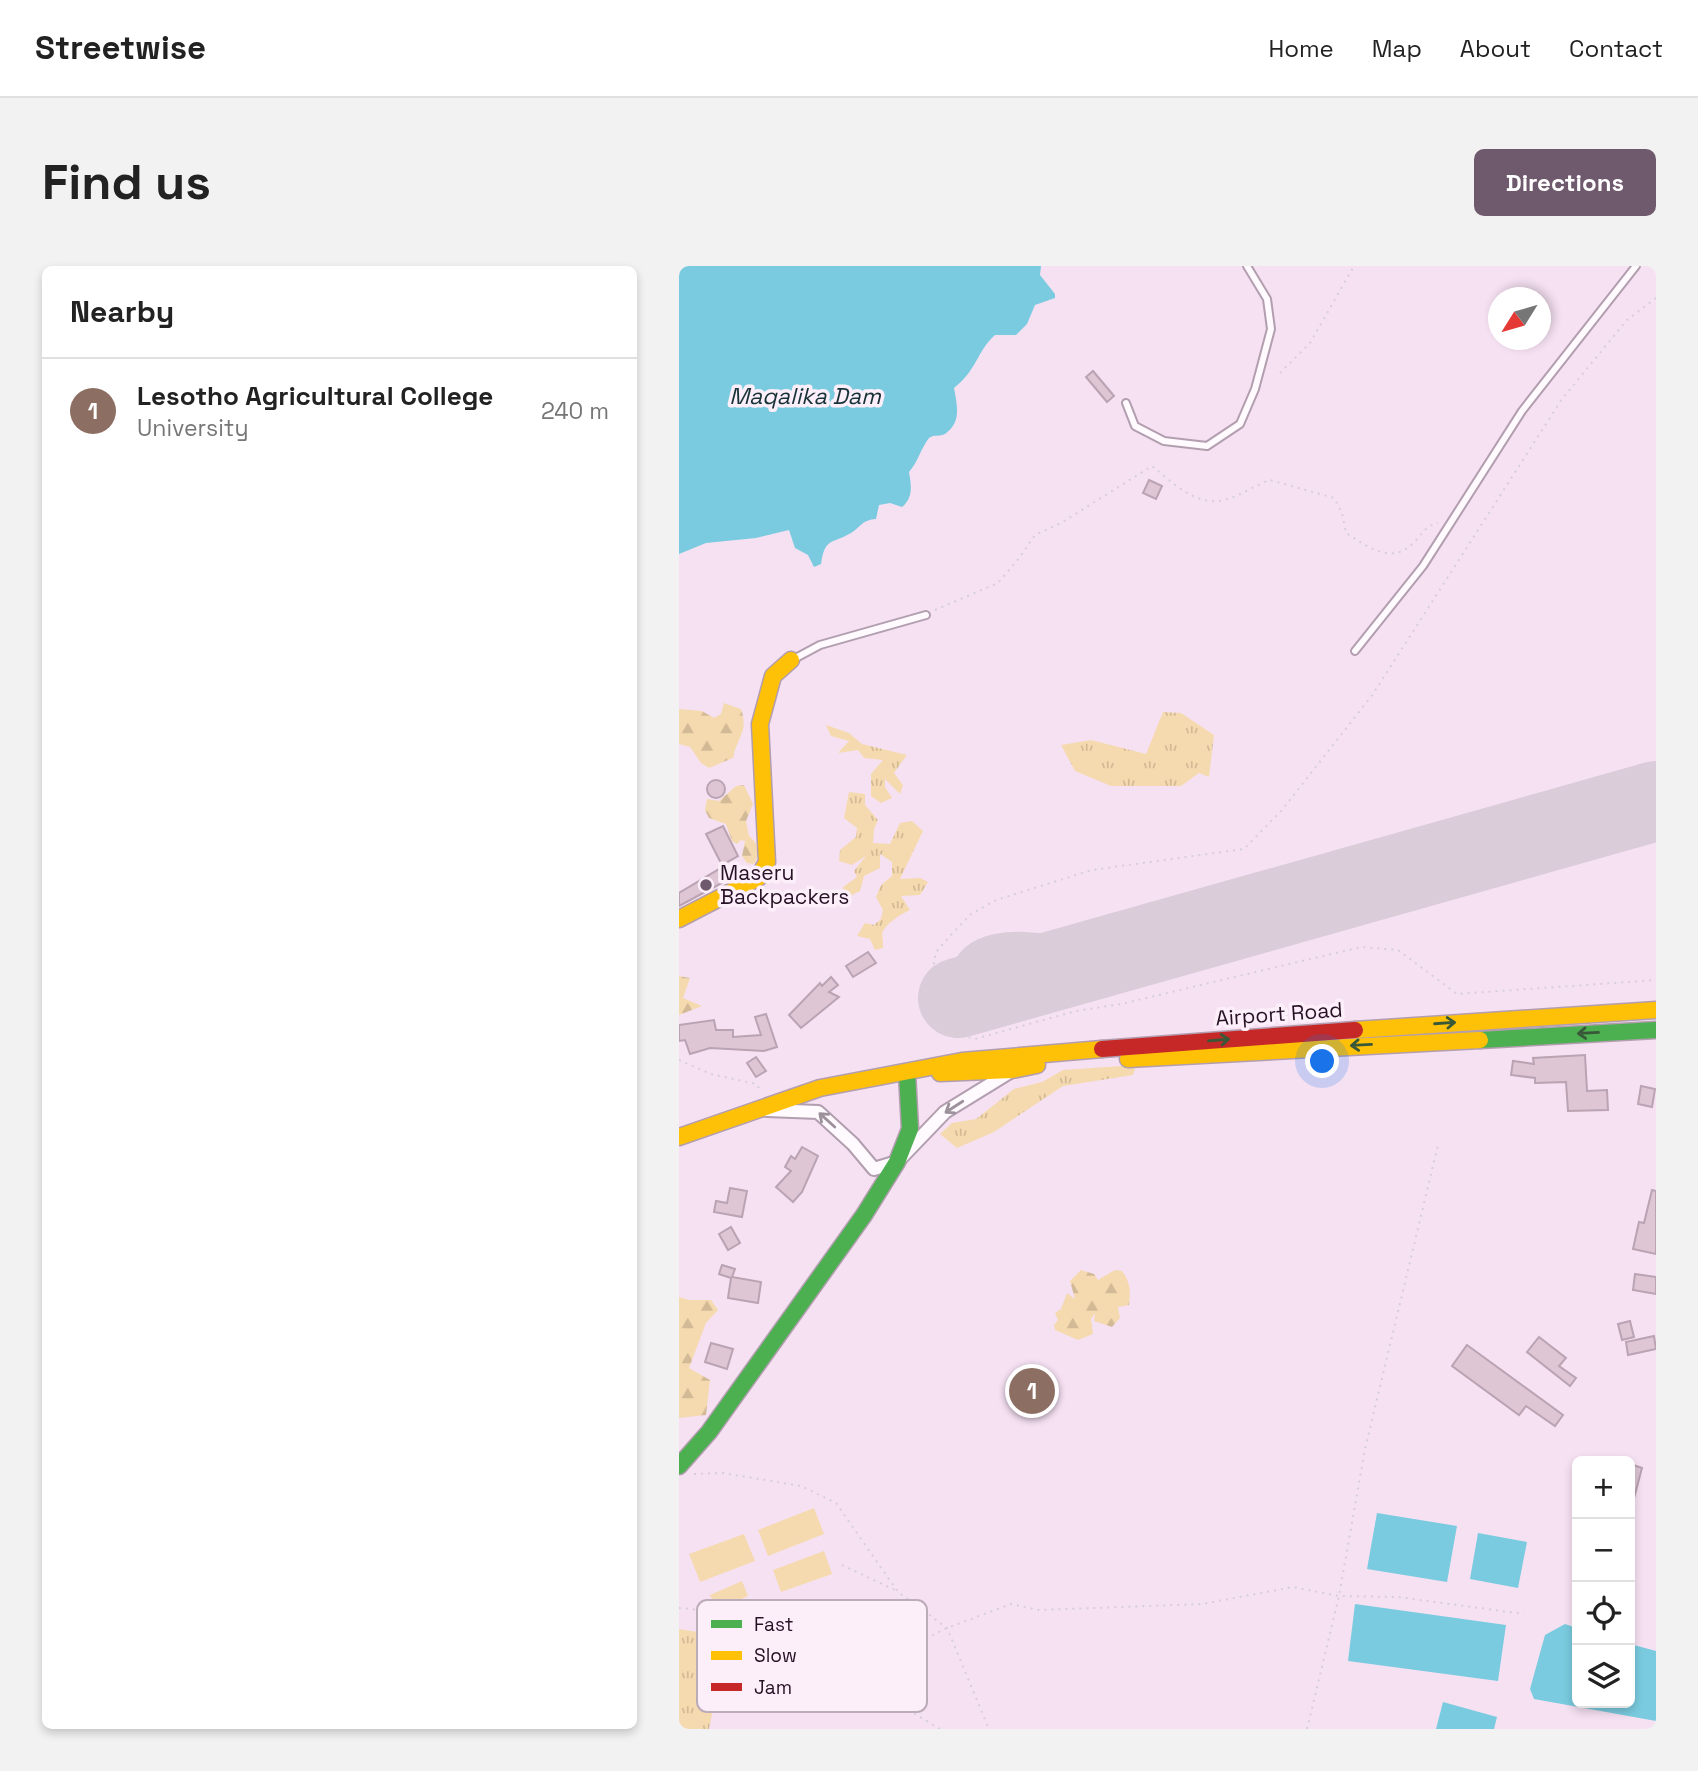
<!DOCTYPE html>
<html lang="en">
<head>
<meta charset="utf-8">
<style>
  :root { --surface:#fff; --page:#f2f2f2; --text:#222; --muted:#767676; --line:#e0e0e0; --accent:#6f5a6d }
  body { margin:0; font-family:"Space Grotesk",sans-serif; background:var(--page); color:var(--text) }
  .controls { position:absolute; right:21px; bottom:21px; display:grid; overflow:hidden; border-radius:10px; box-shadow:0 4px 10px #0003 }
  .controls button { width:63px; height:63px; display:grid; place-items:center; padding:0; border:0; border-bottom:2px solid var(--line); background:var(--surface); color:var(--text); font:35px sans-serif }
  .compass { position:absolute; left:809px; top:21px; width:63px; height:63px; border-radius:50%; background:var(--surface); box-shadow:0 4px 10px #0003; rotate:233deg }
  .you { position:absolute; left:644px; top:796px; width:24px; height:24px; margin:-18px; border:5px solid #fff; border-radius:50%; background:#1a73e8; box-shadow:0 0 0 10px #1a73e833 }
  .badge { display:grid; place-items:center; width:46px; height:46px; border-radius:50%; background:var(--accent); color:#fff; font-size:23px; font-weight:700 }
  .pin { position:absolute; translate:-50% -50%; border:4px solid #fff; box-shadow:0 2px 7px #0006 }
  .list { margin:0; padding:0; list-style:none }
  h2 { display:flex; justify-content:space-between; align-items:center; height:91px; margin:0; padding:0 28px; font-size:30px }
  h2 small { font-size:23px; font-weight:400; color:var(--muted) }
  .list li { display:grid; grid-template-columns:46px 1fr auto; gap:21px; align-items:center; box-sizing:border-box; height:105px; padding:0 28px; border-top:2px solid var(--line) }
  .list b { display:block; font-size:26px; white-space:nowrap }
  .list p { margin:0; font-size:23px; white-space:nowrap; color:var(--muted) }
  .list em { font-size:23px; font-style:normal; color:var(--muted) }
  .icon { flex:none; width:38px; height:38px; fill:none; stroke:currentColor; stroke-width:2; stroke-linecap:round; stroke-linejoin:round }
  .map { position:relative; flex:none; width:977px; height:1463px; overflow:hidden; border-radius:10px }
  header { display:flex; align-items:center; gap:42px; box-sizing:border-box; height:98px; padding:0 35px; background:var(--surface); border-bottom:2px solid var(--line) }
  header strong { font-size:33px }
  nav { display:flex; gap:38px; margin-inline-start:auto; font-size:24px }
  .intro { display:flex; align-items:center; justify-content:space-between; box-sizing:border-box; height:168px; padding:0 42px }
  h1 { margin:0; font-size:49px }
  .button { padding:18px 32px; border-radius:10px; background:var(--accent); color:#fff; font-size:24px; font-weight:700 }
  main { display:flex; gap:42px; padding:0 42px }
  aside { flex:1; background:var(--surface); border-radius:10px; box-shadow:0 4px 10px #0003 }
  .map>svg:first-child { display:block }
  .grass { fill:url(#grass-tufts) }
  .forest { fill:url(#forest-firs) }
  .pitch { fill:#f5daaf }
  .water { fill:#7acbdf }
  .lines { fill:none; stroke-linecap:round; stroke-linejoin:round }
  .taxiway { stroke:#daccd8; stroke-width:32 }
  .runway { stroke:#daccd8; stroke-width:80 }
  .building { fill:#dec6d5; stroke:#baa3b2; stroke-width:2 }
  .lane-casing { stroke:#b29eaf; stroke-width:10 }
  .street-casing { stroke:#b29eaf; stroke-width:16 }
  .fast-casing { stroke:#b29eaf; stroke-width:19 }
  .slow-casing { stroke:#b29eaf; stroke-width:19 }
  .jam-casing { stroke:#b29eaf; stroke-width:19 }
  .path { stroke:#d6cfd4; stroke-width:2; stroke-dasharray:2 5; stroke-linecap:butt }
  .lane { stroke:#fefafd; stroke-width:6 }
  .street { stroke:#fefafd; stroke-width:12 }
  .fast { stroke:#4caf50; stroke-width:16 }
  .slow { stroke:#ffc107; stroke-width:16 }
  .jam { stroke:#c62828; stroke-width:16 }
  .oneway { stroke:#385838 }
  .oneway2 { stroke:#9d919c }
  .poi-dot { fill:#6f5a6d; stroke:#fceffa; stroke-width:2.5 }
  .labels { text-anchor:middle; stroke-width:7; stroke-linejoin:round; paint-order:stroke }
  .poi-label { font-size:21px; fill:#271125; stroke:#fceffa; text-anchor:start }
  .street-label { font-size:21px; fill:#271125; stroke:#fceffa }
  .water-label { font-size:23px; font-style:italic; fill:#183338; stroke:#fceffa }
  .key { fill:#fceffa; stroke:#bcacba; stroke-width:2 }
  .key-label { font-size:19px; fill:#271125 }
</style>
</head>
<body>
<header>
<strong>Streetwise</strong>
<nav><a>Home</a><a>Map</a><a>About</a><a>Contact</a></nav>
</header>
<div class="intro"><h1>Find us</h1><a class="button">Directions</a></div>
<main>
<aside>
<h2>Nearby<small></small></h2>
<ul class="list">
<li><span class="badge" style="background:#8d6e63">1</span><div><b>Lesotho Agricultural College</b><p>University</p></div><em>240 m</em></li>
</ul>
</aside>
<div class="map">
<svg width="977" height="1463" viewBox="0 0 977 1463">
  <defs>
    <pattern id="grass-tufts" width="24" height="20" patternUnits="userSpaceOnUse" patternTransform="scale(1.75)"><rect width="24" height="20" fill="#f5daaf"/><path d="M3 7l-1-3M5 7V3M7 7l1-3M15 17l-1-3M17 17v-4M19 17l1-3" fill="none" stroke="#d2ba96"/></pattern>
    <pattern id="forest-firs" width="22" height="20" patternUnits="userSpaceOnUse" patternTransform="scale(1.75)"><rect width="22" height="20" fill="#f5daaf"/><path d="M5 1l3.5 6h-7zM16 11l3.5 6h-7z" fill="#d2ba96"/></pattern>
  </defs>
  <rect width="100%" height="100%" fill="#f6e1f3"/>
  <g class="grass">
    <path d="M 484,446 L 502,447 L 535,469 L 530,511 L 520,507 L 502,520 L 432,520 L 396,505 L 382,479 L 412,474 L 467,488 Z"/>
    <path d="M 147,459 L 170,467 L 183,478 L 228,489 L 215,507 L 224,519 L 221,528 L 206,513 L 206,521 L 213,532 L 202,537 L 192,530 L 192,508 L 204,494 L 185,492 L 179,484 L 159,487 L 170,475 L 152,470 Z"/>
    <path d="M 170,526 L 186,528 L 186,539 L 199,554 L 195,563 L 194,577 L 211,578 L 221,557 L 233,555 L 244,565 L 221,613 L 241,612 L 249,616 L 241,629 L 222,630 L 231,644 C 222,648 209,656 204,665 C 202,669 205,678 204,682 L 196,684 L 191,673 L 178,670 L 186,657 L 195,659 L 202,653 L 204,644 L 197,631 L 202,619 L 213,610 L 213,596 L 201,588 L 201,602 L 185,610 L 181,625 L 171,630 L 164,628 L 164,621 L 178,611 L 175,605 L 187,590 L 173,599 L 160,595 L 161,584 L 177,571 L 178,562 L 165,552 Z"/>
    <path d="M 457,799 L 454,809 L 384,820 L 315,866 L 278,882 L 261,868 L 273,857 L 297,853 L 335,823 L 363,816 L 384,804 Z"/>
    <path d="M 0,1363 L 49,1371 L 30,1463 L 0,1463 Z"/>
  </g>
  <g class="forest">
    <path d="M 45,437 L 62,443 C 70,466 58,471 54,492 L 30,502 L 22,497 L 11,481 L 0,478 L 0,443 L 23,445 L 35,452 L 42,448 Z"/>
    <path d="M 65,519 L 74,538 L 67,555 L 70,570 C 80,578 82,587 75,598 L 68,597 L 63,590 L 66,575 L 62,574 L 58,578 L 53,575 L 47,558 L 30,552 L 26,544 L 28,533 L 40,535 L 57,520 Z"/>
    <path d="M 0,710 L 11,712 L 4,732 L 23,740 L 0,749 Z"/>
    <path d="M 402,1004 L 415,1008 L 419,1014 L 436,1004 L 443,1005 C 451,1016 452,1024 450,1039 L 439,1041 L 441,1052 L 433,1061 L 415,1055 L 416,1047 L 412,1053 L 414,1068 L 399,1074 L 376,1064 L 375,1059 L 379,1054 L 376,1047 L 382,1043 L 388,1027 L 396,1033 L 391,1015 Z"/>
    <path d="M 0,1031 L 10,1034 L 32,1034 L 39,1044 L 27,1057 L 10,1102 L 31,1114 L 27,1149 L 0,1152 Z"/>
  </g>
  <g class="pitch">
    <path d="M 135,1242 L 145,1268 L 89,1290 L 79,1264 Z"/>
    <path d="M 65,1268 L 76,1295 L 21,1316 L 10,1288 Z"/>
    <path d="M 145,1285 L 153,1308 L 102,1326 L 94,1304 Z"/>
    <path d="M 63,1315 L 69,1330 L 38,1344 L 31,1329 Z"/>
  </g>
  <g class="water">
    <path d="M 0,0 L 362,0 L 361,9 L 376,28 L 376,32 L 356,39 L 348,58 L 337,69 L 316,69 C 298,85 298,104 275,122 C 278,139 283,156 266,168 C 261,171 256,168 250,172 C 242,182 239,196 230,206 C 232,218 235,231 223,241 L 211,237 L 200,239 L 197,253 C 183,254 183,260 172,267 C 153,278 146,271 142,298 L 135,301 L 129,289 L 116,282 L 110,264 L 77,272 L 27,277 L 0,288 Z"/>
    <path d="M 698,1247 L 778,1260 L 768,1316 L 688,1303 Z"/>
    <path d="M 799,1267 L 848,1276 L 839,1322 L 791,1313 Z"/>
    <path d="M 676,1338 L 827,1359 L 819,1415 L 669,1395 Z"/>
    <path d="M 886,1358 L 898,1362 L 898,1437 L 951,1437 L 951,1378 L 977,1385 L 977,1455 L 855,1433 L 851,1423 L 866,1369 Z"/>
    <path d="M 764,1436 L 818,1451 L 815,1463 L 757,1463 Z"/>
  </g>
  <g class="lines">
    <path class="taxiway" d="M 369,707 L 334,728 L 315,744 L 296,741 C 287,732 281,720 287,707 C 305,666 372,687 404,689 C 416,690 429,688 442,686"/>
    <path class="runway" d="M 279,732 L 977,535"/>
  </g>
  <g class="building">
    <path d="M 414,105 L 435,130 L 428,136 L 407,111 Z"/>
    <path d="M 470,214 L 483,220 L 477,233 L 464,227 Z"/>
    <circle cx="37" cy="523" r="9"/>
    <path d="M 44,560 L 59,590 L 43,599 L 27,568 Z"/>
    <path d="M 47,599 L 54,611 L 0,640 L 0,627 Z"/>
    <path d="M 189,686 L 197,697 L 174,711 L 167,700 Z"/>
    <path d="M 152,711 L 159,719 L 150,726 L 160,731 L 122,762 L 110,749 L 141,717 L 143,720 Z"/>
    <path d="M 87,748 L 98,781 L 85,785 L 31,782 L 11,788 L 6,774 L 0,775 L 0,759 L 35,754 L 37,764 L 54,764 L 54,771 L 82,769 L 76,751 Z"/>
    <path d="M 906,789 L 908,825 L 928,824 L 929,844 L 889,845 L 887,816 L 856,817 L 856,812 L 832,809 L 834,795 L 855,798 L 854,792 Z"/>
    <path d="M 77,791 L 87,805 L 77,811 L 68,797 Z"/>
    <path d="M 962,820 L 976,823 L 973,841 L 959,838 Z"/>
    <path d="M 123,881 L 139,890 L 123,926 L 114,936 L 97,921 L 112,905 L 106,901 L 112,890 L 116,893 Z"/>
    <path d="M 51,922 L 68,925 L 63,951 L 35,946 L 37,935 L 48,937 Z"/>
    <path d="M 973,924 L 977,925 L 977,988 L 954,983 L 960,956 L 965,957 Z"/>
    <path d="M 52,961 L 61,977 L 49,984 L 40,968 Z"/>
    <path d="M 43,999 L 56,1003 L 53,1011 L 82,1016 L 79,1037 L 49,1032 L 52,1012 L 40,1008 Z"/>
    <path d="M 956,1008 L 977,1011 L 977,1028 L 954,1024 Z"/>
    <path d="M 951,1055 L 955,1071 L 943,1074 L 939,1058 Z"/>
    <path d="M 975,1070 L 977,1083 L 949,1089 L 947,1076 Z"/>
    <path d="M 860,1071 L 887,1092 L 880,1100 L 897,1112 L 891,1120 L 848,1086 Z"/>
    <path d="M 32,1077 L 54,1083 L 48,1103 L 26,1096 Z"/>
    <path d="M 788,1079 L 884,1149 L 876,1160 L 847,1140 L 840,1149 L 773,1100 Z"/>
    <path d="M 951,1198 L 963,1202 L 954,1236 L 951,1235 Z"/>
  </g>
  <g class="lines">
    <defs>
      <g id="lane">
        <path d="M 447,137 L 456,160 L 485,175 L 528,180 L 561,158 L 576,123 L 592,63 L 588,33 L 568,0"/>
        <path d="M 676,385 L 744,300 L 843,145 L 957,0"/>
        <path d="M 113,394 L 141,379 L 247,349"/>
      </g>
      <path id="street" d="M 88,844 L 139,846 L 174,878 L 195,903 L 218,896 L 266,846 L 331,806"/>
      <g id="fast">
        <path d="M 801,774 L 977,764"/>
        <path d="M 0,1200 L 30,1166 L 185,949 L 218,896 L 231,863 L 228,807"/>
      </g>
      <g id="slow">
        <path d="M 0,653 L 79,612 L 88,596 L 81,458 L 94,410 L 112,394"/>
        <path d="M 676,764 L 977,744"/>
        <path d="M 449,793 L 801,774"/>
        <path d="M 261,807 L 333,804 L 358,799"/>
        <path d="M 0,871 L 141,822 L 283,795 L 423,783"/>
      </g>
      <path id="jam" d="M 423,783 L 676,764"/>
    </defs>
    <use href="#lane" class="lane-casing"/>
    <use href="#street" class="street-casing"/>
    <use href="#fast" class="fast-casing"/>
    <use href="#slow" class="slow-casing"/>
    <use href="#jam" class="jam-casing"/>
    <g class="path">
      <path d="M 977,32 L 948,54 L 883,133 L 694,428 L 603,544 L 565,583 L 413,604 L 317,634 L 292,648 L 271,670 L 257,686 L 254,703 L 266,758 L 276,768 L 296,773 L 397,745 L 442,738 L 682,681 L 719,684 L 778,728 L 977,714"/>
      <path d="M 601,107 L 631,77 L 675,0"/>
      <path d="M 256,344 L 319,317 L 341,291 L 356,269 L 382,257 L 473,200 C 493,216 517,241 545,234 C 560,231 576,219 591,214 L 655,232 L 663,247 L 667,267 C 691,282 715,301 738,273 C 745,265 749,259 759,257"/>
      <path d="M 0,794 L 32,808 L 77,818 L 83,826"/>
      <path d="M 15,1208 L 44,1207 L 122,1220 L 157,1237 L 219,1326 L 268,1362 L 310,1463"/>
      <path d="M 163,1299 L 218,1325"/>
      <path d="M 0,1342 L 79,1349 L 227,1433 L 236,1448 L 261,1463"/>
      <path d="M 178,1407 L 268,1362 L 332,1338 L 360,1344 L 523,1338 L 614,1321 L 660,1330 L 719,1331 L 845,1348"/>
      <path d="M 628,1463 L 660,1330 L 686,1183 L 759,879"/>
    </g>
    <use href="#lane" class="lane"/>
    <use href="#street" class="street"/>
    <use href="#fast" class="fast"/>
    <use href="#slow" class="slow"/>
    <use href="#jam" class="jam"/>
  </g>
  <defs><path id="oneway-shaft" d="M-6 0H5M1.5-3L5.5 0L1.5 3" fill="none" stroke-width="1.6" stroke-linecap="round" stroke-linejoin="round" transform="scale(1.75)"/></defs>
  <g class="oneway">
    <use href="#oneway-shaft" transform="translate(766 757) rotate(-4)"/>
    <use href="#oneway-shaft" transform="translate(909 767) rotate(177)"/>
    <use href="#oneway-shaft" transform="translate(540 774) rotate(-5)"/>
    <use href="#oneway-shaft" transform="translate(682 779) rotate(177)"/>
  </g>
  <g class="oneway2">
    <use href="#oneway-shaft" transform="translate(275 841) rotate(147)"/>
    <use href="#oneway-shaft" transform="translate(148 854) rotate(-138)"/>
  </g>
  <circle class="poi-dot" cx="27" cy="619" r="7"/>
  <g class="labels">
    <g class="poi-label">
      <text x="41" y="614">Maseru<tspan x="41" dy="24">Backpackers</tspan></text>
    </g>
    <g class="street-label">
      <text transform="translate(600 748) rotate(-4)" y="7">Airport Road</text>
    </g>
    <g class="water-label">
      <text x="126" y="138">Maqalika Dam</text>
    </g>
  </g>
  <rect x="18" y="1334" width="230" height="112" rx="10" class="key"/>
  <rect x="32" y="1354" width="31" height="8" fill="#4caf50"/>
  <rect x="32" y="1385" width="31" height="9" fill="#ffc107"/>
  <rect x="32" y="1417" width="31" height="8" fill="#c62828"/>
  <g class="key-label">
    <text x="75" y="1365">Fast</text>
    <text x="75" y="1396">Slow</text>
    <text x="75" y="1428">Jam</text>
  </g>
</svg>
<div class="controls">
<button>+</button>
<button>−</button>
<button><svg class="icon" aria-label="locate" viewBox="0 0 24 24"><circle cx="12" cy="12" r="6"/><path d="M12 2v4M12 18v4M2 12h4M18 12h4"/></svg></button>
<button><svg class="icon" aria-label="layers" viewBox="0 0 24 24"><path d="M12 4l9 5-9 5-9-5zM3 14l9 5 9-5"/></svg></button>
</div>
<svg class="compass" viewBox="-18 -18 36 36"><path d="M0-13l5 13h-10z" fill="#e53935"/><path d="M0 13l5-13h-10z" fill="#767676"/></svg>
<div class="you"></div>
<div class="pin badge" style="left:353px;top:1125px;background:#8d6e63">1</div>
</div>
</main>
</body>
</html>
